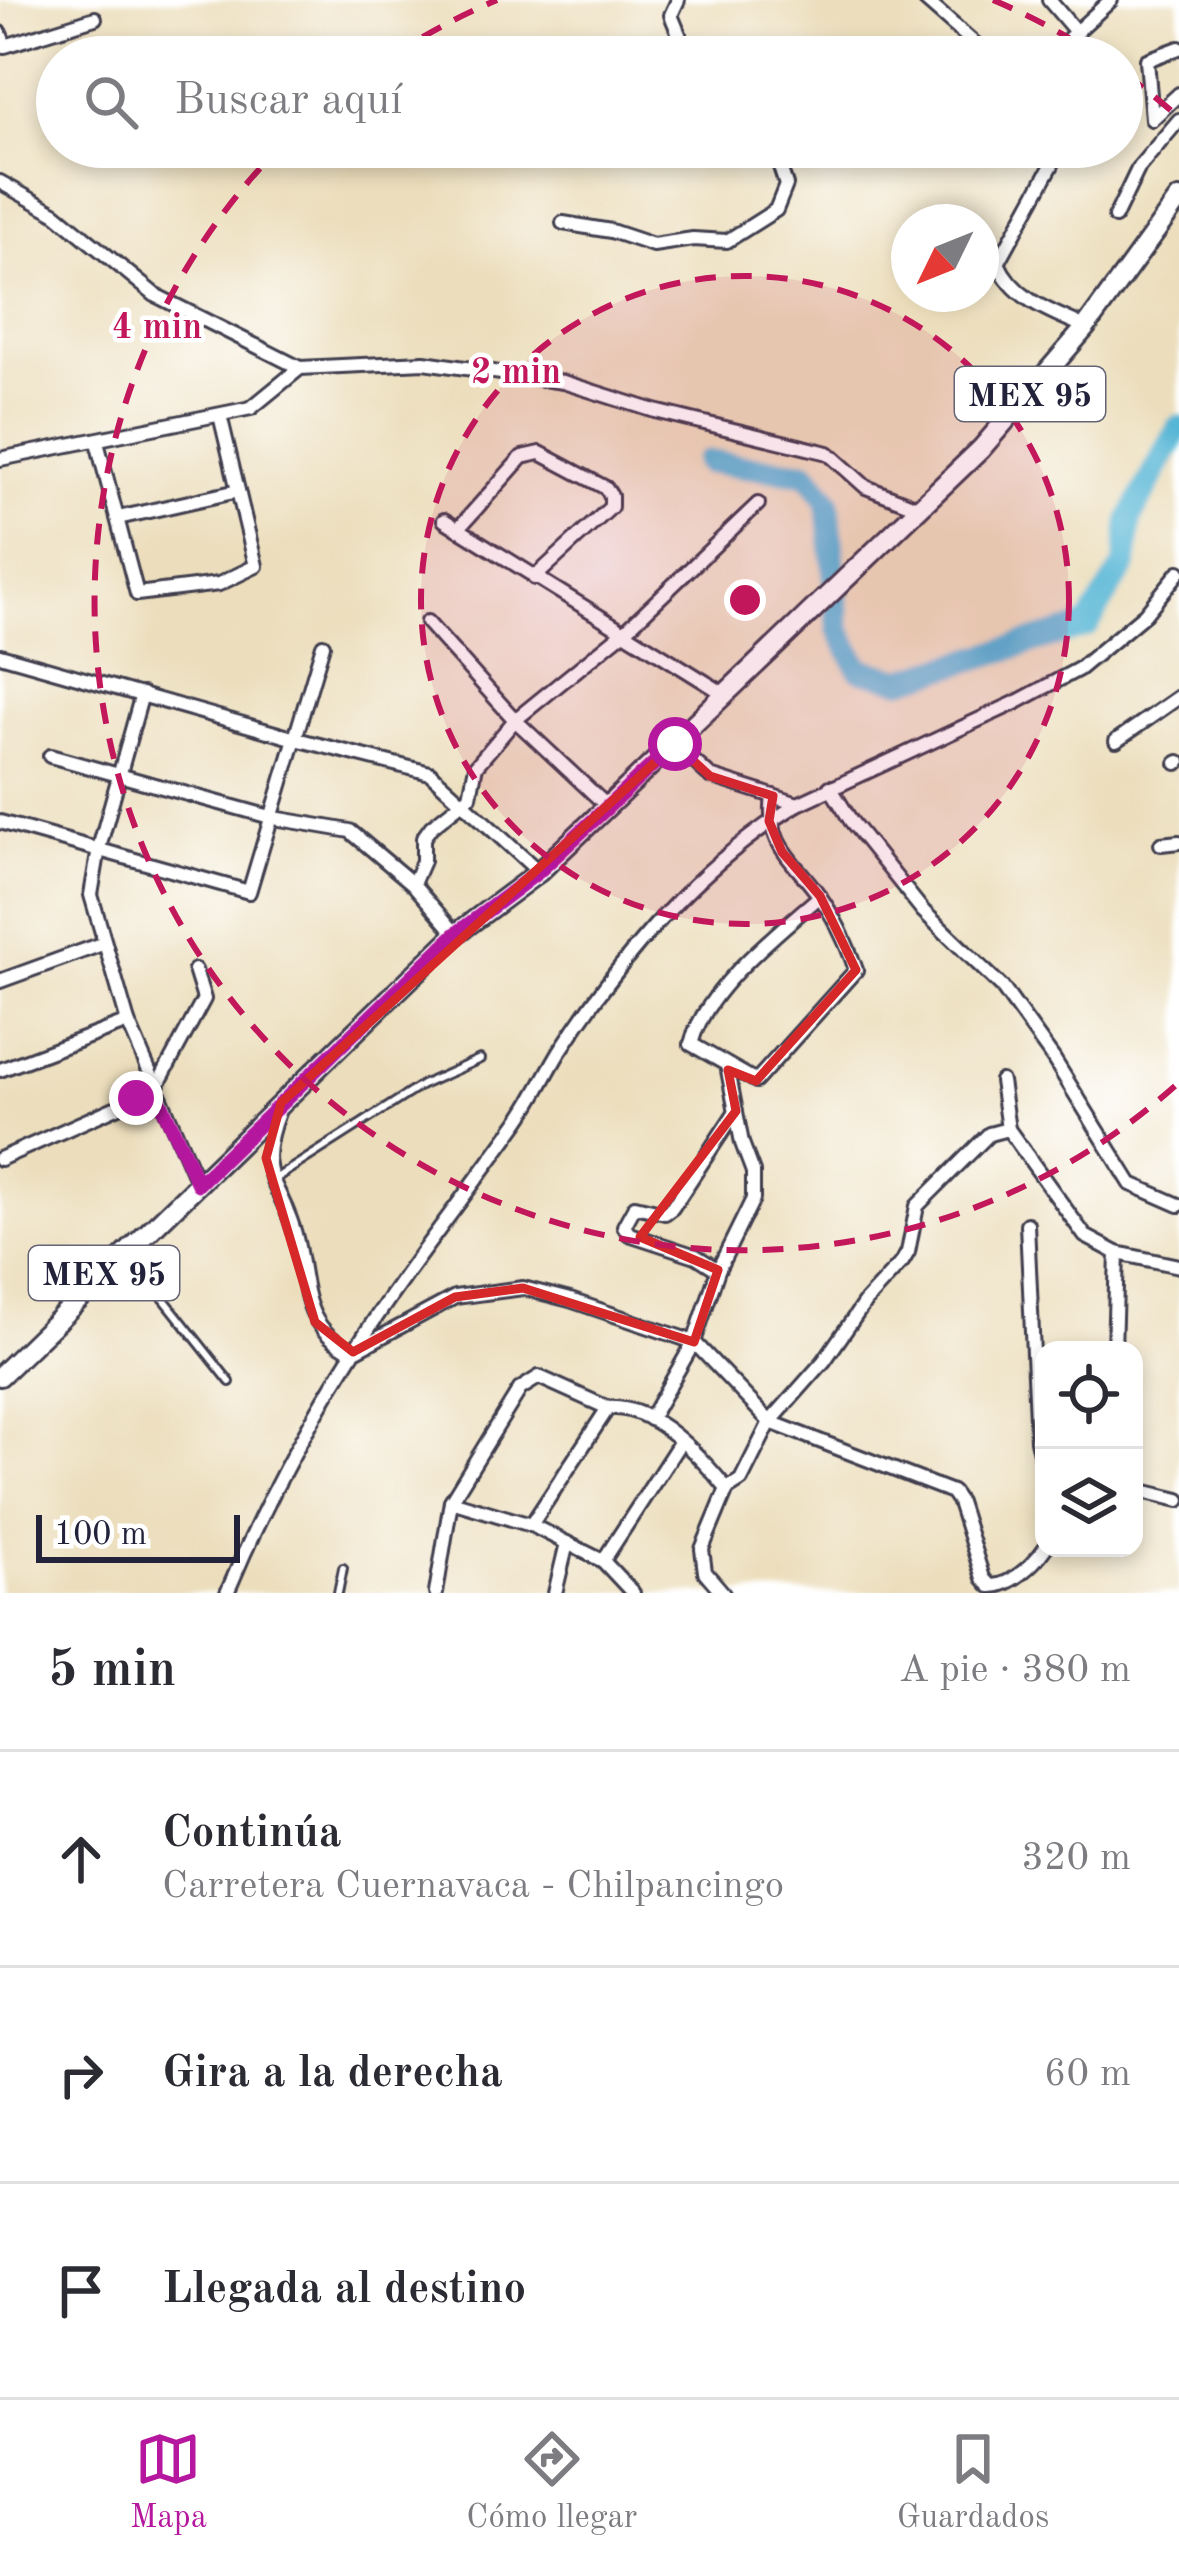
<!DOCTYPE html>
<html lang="es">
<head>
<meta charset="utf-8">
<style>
  :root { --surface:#fff; --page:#f2f2f3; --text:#2b2b33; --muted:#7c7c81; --line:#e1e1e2; --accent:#b5179e }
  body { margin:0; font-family:"Old Standard TT",serif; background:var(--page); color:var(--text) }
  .controls { position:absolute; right:36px; bottom:36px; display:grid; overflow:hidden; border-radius:24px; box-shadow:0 6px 18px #0003 }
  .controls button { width:108px; height:108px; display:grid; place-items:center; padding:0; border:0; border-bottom:3px solid var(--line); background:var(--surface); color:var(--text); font:60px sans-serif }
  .compass { position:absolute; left:891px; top:204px; width:108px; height:108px; border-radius:50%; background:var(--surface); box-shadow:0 6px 18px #0003; rotate:227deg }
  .scale { position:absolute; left:36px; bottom:30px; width:204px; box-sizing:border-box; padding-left:12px; border:6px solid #22223b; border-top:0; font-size:33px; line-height:42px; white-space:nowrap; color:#22223b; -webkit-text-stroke:9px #fff; paint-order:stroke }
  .stop { position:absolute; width:36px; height:36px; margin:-27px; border:9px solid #b5179e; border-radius:50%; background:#fff }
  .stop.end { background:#b5179e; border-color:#fff; box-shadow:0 3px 12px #0008 }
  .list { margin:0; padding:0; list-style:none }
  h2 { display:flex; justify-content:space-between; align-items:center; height:156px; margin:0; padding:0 48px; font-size:51px }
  h2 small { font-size:39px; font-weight:400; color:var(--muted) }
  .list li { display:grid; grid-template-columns:78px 1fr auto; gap:36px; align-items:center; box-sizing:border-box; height:216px; padding:0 48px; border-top:3px solid var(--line) }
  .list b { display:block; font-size:45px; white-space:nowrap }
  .list p { margin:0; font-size:39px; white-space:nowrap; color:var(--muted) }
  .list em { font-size:39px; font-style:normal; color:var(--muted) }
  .icon { flex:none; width:66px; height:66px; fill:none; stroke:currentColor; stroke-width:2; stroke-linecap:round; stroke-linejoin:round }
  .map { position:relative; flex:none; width:1179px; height:1593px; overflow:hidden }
  .search { position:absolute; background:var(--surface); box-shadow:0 6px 18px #0003; left:36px; right:36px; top:36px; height:132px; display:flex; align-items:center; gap:30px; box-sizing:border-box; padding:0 42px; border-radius:66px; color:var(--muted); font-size:45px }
  .sheet { height:804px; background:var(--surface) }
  nav { display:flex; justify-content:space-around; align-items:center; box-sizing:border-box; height:168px; border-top:3px solid var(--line); background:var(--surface); font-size:33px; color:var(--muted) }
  nav a { display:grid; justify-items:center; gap:6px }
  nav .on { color:var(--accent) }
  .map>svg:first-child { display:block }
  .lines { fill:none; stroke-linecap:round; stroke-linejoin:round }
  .river { stroke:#56b6d5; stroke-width:24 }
  .lane-casing { stroke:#403e4e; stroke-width:12 }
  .street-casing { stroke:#403e4e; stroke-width:18 }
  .primary-casing { stroke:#403e4e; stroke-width:24 }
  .lane { stroke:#fff; stroke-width:6 }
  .street { stroke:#fff; stroke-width:12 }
  .primary { stroke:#fff; stroke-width:18 }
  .route { stroke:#b5179e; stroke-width:15 }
  .marked { fill:none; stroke:#d62828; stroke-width:9; stroke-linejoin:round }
  .ring { fill:none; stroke:#c2185b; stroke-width:6; stroke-dasharray:21 15 }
  .labels { text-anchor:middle; stroke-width:9; stroke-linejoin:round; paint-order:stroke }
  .shield { fill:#fff; stroke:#646476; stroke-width:3 }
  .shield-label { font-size:33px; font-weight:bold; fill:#22223b }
  .centre { fill:#c2185b; stroke:#fff; stroke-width:6 }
  .ring-label { font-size:36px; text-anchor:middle; font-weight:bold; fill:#c2185b; stroke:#fff; stroke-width:9; stroke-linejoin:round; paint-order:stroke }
</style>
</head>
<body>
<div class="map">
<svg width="1179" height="1593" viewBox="0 0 1179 1593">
  <rect width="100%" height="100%" fill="#fff"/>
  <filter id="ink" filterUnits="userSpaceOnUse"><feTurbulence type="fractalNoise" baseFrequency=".00833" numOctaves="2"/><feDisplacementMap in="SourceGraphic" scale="24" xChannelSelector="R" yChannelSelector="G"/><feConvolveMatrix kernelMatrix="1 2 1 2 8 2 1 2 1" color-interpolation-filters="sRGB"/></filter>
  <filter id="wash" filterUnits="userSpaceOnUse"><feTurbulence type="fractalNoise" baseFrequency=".004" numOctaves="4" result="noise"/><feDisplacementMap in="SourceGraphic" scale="48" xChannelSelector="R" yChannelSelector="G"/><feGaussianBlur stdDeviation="2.7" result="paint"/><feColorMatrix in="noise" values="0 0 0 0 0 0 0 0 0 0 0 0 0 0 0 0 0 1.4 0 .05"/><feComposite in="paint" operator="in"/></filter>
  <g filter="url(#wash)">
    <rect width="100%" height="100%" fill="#ecdebc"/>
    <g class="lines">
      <path class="river" d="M 707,462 L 807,473 L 828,501 L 839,629 L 859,669 L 902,680 L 1087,626 L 1125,565 L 1130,519 L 1179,427"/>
    </g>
  </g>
  <g filter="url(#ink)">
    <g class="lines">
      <defs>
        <g id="lane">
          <path d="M 273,1180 L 422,1085 L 480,1059"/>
          <path d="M 129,1255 L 230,1382"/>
          <path d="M 338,1593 L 343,1568"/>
        </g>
        <g id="street">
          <path d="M 678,0 L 671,15 L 681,39 L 695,57"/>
          <path d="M 925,0 L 990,57"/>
          <path d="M 1049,0 L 1077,33"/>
          <path d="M 0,33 L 5,46 L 95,18"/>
          <path d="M 1049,57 L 1111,0"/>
          <path d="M 1152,119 L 1147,60 L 1179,48"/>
          <path d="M 1152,119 L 1179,94"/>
          <path d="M 1049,147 L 1052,165 L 998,263 C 1014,300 1052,312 1086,327"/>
          <path d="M 0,182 L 55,213 L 155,295 L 300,368"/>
          <path d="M 1115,217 L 1139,167 L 1179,120"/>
          <path d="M 563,223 L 611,231 L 653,245 L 693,239 L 727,241 L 776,210 L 786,185 L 778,161 L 767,147"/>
          <path d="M 97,442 L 137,594 L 219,584 L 256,566 L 220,415"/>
          <path d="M 0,459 L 251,408 L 300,368 L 424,362 L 563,382 L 655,411 L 828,453 L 866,487 L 920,508"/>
          <path d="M 118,518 L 238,491"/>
          <path d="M 444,520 L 726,695"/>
          <path d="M 458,529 L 522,457 L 540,453 L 606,488 L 611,496 L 611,507 L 534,578"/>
          <path d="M 427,622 L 515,720 L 608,807"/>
          <path d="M 0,655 L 296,739 L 430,773 L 539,872"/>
          <path d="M 142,694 L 99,848 L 91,895 L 128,1022 L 198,1184"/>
          <path d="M 1116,741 L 1179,697"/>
          <path d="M 675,744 L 710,776 L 798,804"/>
          <path d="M 50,756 L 274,818 L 350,831 L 413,884"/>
          <path d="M 1177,763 L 1179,762"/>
          <path d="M 830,787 L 851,821 L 923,911 L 1002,987 L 1053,1058 L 1131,1184 L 1179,1205"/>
          <path d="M 773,796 C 766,845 791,857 818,894 C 834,916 847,944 856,970 L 756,1081 L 691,1044 C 705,989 778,933 820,896"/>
          <path d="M 0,822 L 249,892 L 323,645"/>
          <path d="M 1161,844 L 1179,842"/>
          <path d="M 456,934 L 413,884 L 423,861 L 423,838 L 431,827 L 470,796 L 476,766 L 515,720 L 626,630 L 758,504"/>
          <path d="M 0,981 L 102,944"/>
          <path d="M 0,1070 L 128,1022"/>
          <path d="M 1001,1081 L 1008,1129"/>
          <path d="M 279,1110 C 251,1180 284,1182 297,1242 C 308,1291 302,1326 353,1352 L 455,1297 L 523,1288 L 570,1300 L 694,1342 L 770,1422 L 952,1492 L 959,1502 L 983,1578 L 990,1586 C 1010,1587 1034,1564 1045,1548"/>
          <path d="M 0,1159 L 155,1090 L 204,999 L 195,970"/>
          <path d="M 1027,1224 L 1037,1441 L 1044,1469"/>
          <path d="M 718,1270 L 696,1256 L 629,1234 L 624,1226 L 635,1206 L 665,1213 L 672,1208 L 736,1111"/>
          <path d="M 1114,1350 L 1117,1253"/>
          <path d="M 650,1419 L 694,1342 L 718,1270 L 753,1199 L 753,1172 L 742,1143 L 727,1065"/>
          <path d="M 1134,1489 L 1179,1500"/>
          <path d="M 451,1501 L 531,1525 L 603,1561 L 633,1593"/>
          <path d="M 531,1525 L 608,1408"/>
          <path d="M 603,1561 L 681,1441"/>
          <path d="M 227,1593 C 262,1509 305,1428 354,1351 C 404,1272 464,1198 518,1122 C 534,1100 546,1074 560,1051 C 623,954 699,865 798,804 L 1017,702 L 1079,669 L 1145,614 L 1179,572"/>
          <path d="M 436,1593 L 451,1501 L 520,1389 L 539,1377 L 608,1408 C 654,1405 700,1456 727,1489"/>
          <path d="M 555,1593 L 567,1543"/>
          <path d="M 723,1593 L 705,1572 L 702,1549 L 727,1489 L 741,1480 L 770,1422 L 824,1361 L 865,1302 L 902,1262 L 908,1252 L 917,1206 L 989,1134 L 1008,1129 L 1085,1236 L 1117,1253 L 1179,1266"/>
        </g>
        <path id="primary" d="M 0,1376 L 456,934 L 539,872 L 981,449 L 1086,327 L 1179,199"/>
      </defs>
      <use href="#lane" class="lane-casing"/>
      <use href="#street" class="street-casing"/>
      <use href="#primary" class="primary-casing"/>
      <use href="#lane" class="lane"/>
      <use href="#street" class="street"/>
      <use href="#primary" class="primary"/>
    </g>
  </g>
  <g class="lines" filter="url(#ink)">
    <path class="route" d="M 136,1098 L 155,1090 L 198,1184 L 456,934 L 538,872 L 675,744"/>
  </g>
  <path class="marked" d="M 675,744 L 710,776 L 773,796 L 769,821 L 782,852 L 820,896 L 856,970 L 756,1081 L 728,1070 L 736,1111 L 640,1237 L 718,1270 L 694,1342 L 523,1288 L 455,1297 L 353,1352 L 315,1322 L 266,1158 L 281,1103 Z"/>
  <circle cx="745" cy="600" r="324" fill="#c2185b" fill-opacity=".12"/>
  <g class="ring">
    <circle cx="745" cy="600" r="324"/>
    <path d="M1175 1086A649 649 0 0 1 278 149M392 56A649 649 0 0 1 497 0M993 0A649 649 0 0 1 1098 56M1126 75A649 649 0 0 1 1175 114"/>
  </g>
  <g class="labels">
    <g class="shield">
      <rect x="955" y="367" width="150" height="54" rx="9"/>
      <rect x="29" y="1246" width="150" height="54" rx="9"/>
    </g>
    <g class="shield-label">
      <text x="1030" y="406">MEX 95</text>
      <text x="104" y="1285">MEX 95</text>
    </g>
  </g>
  <circle cx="745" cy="600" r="18" class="centre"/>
  <g class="ring-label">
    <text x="157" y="338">4 min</text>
    <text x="516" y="383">2 min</text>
  </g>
</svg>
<div class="controls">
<button><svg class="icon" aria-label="locate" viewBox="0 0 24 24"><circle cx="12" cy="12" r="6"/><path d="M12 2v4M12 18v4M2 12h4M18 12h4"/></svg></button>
<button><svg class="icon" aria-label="layers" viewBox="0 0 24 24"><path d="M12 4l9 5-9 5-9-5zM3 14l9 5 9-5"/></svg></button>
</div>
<svg class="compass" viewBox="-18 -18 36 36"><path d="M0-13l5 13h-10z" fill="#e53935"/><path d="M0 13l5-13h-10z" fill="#7c7c81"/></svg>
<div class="scale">100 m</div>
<div class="stop" style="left:675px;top:744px"></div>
<div class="stop end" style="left:136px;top:1098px"></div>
<div class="search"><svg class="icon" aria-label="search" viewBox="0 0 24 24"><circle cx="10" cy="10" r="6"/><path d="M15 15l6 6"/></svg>Buscar aquí</div>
</div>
<section class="sheet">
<h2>5 min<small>A pie · 380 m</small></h2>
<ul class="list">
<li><svg class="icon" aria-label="ahead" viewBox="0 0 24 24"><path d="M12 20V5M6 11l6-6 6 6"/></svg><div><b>Continúa</b><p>Carretera Cuernavaca - Chilpancingo</p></div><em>320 m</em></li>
<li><svg class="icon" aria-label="right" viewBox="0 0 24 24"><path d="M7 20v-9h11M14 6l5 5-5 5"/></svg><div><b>Gira a la derecha</b></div><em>60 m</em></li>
<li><svg class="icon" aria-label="arrive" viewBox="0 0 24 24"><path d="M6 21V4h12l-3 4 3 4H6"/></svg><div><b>Llegada al destino</b></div></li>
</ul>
</section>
<nav>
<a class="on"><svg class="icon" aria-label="map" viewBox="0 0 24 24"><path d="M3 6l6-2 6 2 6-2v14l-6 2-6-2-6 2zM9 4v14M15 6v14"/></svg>Mapa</a>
<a><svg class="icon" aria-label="directions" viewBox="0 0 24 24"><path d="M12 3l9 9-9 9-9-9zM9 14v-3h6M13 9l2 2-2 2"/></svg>Cómo llegar</a>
<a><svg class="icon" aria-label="saved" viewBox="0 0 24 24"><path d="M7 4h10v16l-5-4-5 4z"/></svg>Guardados</a>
</nav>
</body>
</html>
